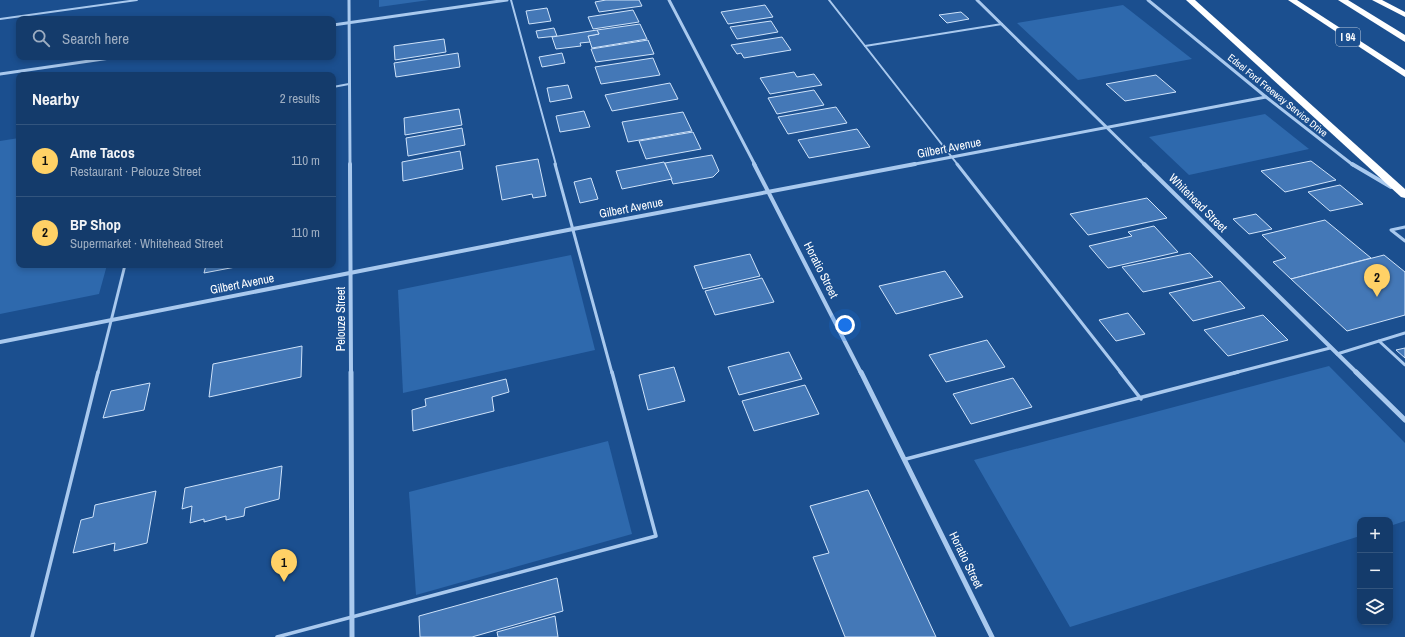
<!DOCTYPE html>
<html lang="en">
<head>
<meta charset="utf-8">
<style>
  :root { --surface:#143b6b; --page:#214673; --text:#f1f3f6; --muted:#9dadc1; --line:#33557e; --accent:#ffd166 }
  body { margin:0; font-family:"Archivo Narrow",sans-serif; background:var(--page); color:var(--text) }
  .controls { position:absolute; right:12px; bottom:12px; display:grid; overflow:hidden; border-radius:8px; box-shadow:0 2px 6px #0003 }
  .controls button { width:36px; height:36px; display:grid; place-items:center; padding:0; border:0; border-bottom:1px solid var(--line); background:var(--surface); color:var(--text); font:20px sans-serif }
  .you { position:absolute; left:845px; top:325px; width:14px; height:14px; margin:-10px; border:3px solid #fff; border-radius:50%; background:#1a73e8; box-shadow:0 0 0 6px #1a73e833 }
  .badge { display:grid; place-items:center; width:26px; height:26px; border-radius:50%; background:var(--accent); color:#111; font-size:13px; font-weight:700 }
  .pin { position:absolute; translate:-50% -33px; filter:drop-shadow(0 1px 2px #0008) }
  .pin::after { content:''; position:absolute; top:21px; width:14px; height:12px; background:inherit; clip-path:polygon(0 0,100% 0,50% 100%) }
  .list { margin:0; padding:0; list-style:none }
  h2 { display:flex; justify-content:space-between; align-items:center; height:52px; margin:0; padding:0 16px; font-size:17px }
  h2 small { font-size:13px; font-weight:400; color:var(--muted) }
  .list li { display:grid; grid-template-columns:26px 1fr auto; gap:12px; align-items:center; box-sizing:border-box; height:72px; padding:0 16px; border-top:1px solid var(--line) }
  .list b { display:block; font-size:15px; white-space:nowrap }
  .list p { margin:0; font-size:13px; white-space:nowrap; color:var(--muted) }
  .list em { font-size:13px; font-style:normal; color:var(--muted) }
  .icon { flex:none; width:22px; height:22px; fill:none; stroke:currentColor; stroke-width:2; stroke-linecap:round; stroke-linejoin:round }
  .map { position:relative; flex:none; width:1405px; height:637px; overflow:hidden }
  .search { position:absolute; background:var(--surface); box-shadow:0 2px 6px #0003; left:16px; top:16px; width:320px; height:44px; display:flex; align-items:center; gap:10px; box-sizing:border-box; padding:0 14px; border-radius:8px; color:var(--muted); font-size:15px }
  .panel { position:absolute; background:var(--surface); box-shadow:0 2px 6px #0003; left:16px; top:72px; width:320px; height:196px; border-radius:8px }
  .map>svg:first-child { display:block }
  .green { fill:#2e69ad }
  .building { fill:#4478b7; stroke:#cfe3fa }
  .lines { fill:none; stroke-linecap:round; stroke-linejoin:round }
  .service-far2 { stroke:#a9c9ee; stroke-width:2 }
  .service-far1 { stroke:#a9c9ee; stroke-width:3 }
  .service { stroke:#a9c9ee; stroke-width:3.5 }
  .minor-far2 { stroke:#a9c9ee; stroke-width:3 }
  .minor-far1 { stroke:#a9c9ee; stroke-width:4 }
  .minor { stroke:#a9c9ee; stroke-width:5 }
  .motorway { fill:#fff; fill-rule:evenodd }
  .labels { text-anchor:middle; stroke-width:3; stroke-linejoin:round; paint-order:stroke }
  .far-street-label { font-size:10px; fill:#fff; stroke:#1b4f8f }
  .shield { fill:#1b4f8f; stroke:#bbcadd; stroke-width:1 }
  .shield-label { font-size:11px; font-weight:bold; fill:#fff }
  .street-label { font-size:12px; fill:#fff; stroke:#1b4f8f }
</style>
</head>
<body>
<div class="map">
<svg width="1405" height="637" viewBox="0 0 1405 637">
  <rect width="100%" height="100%" fill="#1b4f8f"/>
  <g class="green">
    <path d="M 379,0 L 429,0 L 379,7 Z"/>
    <path d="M 1123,5 L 1192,59 L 1078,80 L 1017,23 Z"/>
    <path d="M 1265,114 L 1309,149 L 1189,175 L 1149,137 Z"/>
    <path d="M 19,138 L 19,265 L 107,265 L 99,294 L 0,314 L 0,141 Z"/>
    <path d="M 571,255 L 595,350 L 403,393 L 398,290 Z"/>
    <path d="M 1329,366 L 1405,443 L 1405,521 L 1390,526 L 1390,520 L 1360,520 L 1360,536 L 1070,627 L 974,460 Z"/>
    <path d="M 608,441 L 632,534 L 416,595 L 409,492 Z"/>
  </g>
  <g class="building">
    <path d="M 606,0 L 639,0 L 642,6 L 599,12 L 595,2 Z"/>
    <path d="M 765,5 L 773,17 L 728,24 L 721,12 Z"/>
    <path d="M 547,8 L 551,21 L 529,24 L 526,11 Z"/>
    <path d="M 633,10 L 639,22 L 593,29 L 588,17 Z"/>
    <path d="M 961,12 L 969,19 L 947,23 L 939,15 Z"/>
    <path d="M 771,21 L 778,32 L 737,39 L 730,27 Z"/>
    <path d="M 640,24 L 647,39 L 592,48 L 588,36 L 599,34 L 597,30 Z"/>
    <path d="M 554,28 L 557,36 L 538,38 L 536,31 Z"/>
    <path d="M 597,30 L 599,34 L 588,36 L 590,42 L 580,43 L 581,46 L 556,49 L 552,37 Z"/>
    <path d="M 782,37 L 791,50 L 744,58 L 741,53 L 737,54 L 731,45 Z"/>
    <path d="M 444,39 L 446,52 L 395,60 L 394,46 Z"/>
    <path d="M 648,40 L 654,54 L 596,62 L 591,49 Z"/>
    <path d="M 458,53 L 460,67 L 396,77 L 394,63 Z"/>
    <path d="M 562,53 L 565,63 L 542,67 L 539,57 Z"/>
    <path d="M 653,58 L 660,75 L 601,84 L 595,67 Z"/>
    <path d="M 794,72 L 797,77 L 814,74 L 822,85 L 770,94 L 760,78 Z"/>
    <path d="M 1156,75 L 1176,92 L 1125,101 L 1106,84 Z"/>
    <path d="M 670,83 L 678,99 L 612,111 L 605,95 Z"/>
    <path d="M 568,85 L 572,98 L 550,102 L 547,88 Z"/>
    <path d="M 814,90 L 824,105 L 777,114 L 768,98 Z"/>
    <path d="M 836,107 L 847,123 L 788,134 L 778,117 Z"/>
    <path d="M 459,109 L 462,125 L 405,135 L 404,118 Z"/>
    <path d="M 584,111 L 590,127 L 560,132 L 556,116 Z"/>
    <path d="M 683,112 L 692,131 L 628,142 L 622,122 Z"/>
    <path d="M 462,128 L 465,145 L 408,156 L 406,138 Z"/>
    <path d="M 857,129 L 870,147 L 809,158 L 798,140 Z"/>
    <path d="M 693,132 L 701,149 L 646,159 L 639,141 Z"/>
    <path d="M 460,151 L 463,169 L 403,181 L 402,162 Z"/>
    <path d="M 712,155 L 719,171 L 713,177 L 673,184 L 665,163 Z"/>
    <path d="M 538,159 L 546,196 L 533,198 L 532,194 L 502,200 L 496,166 Z"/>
    <path d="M 1311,161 L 1336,180 L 1285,192 L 1261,171 Z"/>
    <path d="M 664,162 L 672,179 L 622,189 L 616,171 Z"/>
    <path d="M 591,178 L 598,199 L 580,203 L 574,182 Z"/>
    <path d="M 1340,185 L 1363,204 L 1330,211 L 1308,192 Z"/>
    <path d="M 1147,198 L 1167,218 L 1088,235 L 1070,214 Z"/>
    <path d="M 1256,214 L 1272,229 L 1249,234 L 1233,219 Z"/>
    <path d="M 1325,220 L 1371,258 L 1291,279 L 1273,262 L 1286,258 L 1262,235 Z"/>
    <path d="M 1154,226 L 1178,252 L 1108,268 L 1089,246 L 1132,236 L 1128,232 Z"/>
    <path d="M 1190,253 L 1213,277 L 1143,292 L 1122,267 Z"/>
    <path d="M 750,254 L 760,276 L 703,289 L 694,266 Z"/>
    <path d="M 1384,255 L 1405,272 L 1405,315 L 1347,331 L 1291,279 Z"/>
    <path d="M 206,265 L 246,265 L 204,273 Z"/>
    <path d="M 945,271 L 963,297 L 896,314 L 879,286 Z"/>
    <path d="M 762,278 L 774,302 L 715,315 L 705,291 Z"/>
    <path d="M 1220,281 L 1245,308 L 1193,321 L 1169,293 Z"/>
    <path d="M 1128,313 L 1145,334 L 1116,341 L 1099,320 Z"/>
    <path d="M 1263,315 L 1288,340 L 1228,356 L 1204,330 Z"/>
    <path d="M 987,340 L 1005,367 L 946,382 L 929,355 Z"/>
    <path d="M 302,346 L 301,377 L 209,397 L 213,364 Z"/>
    <path d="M 1405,348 L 1405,358 L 1396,350 Z"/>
    <path d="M 789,352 L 802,379 L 739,395 L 728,367 Z"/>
    <path d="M 674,367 L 685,401 L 648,410 L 639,375 Z"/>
    <path d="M 1013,378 L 1032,407 L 971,424 L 953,394 Z"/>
    <path d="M 506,379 L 509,392 L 492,397 L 494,411 L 413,431 L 412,410 L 426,406 L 425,399 Z"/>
    <path d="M 150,383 L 144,410 L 103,418 L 111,391 Z"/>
    <path d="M 805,385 L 819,414 L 754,431 L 742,401 Z"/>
    <path d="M 282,466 L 279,499 L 245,508 L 244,516 L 226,520 L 226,516 L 204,522 L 204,519 L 190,523 L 192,506 L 182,509 L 185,488 Z"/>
    <path d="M 868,490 L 936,637 L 845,637 L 813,557 L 829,553 L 810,506 Z"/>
    <path d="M 156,491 L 147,543 L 114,551 L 115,543 L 73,553 L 81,520 L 93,517 L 95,505 Z"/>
    <path d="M 557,578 L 563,611 L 472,637 L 420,637 L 419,616 Z"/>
    <path d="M 555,616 L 558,637 L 498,637 L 497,632 Z"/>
  </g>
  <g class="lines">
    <g class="service-far2">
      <path d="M 511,0 L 556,165"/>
      <path d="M 829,0 L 958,165"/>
      <path d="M 0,19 L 137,0"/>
      <path d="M 865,46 L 1002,24"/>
      <path d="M 333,87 L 349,84"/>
    </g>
    <g class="service-far1">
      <path d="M 555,164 L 612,373"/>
      <path d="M 957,164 L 1121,373"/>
      <path d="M 1405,227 L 1391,230 L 1405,241"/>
      <path d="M 1379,341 L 1405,365"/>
      <path d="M 1337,354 L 1405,333"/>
      <path d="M 98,373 L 125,265"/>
      <path d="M 1234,373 L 1330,348"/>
    </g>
    <g class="service">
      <path d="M 1120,372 L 1141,399"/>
      <path d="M 906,459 L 1238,372"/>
      <path d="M 32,637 L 98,372"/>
      <path d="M 277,637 L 656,536 L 612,372"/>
    </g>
    <g class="minor-far2">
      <path d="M 349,0 L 350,165"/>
      <path d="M 669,0 L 755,165"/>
      <path d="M 977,0 L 1145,165"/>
      <path d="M 1148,0 L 1266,97 L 1353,165"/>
      <path d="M 333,25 L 507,0"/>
      <path d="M 0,74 L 117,57"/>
      <path d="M 910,165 L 1266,97"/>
    </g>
    <g class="minor-far1">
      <path d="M 350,164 L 351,373"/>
      <path d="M 754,164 L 861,373"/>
      <path d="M 1144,164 L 1357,373"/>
      <path d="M 1352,164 L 1391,187"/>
      <path d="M 0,342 L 573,229 L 915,164"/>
    </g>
    <g class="minor">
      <path d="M 351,372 L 352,637"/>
      <path d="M 861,372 L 992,637"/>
      <path d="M 1356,372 L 1405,420"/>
    </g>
    <g class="motorway">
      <path d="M 1186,0 L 1195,0 L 1405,189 L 1405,198 L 1401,197 Z"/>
      <path d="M 1288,0 L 1297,0 L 1405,70 L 1405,77 Z"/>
      <path d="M 1338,0 L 1348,0 L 1405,35 L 1405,42 Z"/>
      <path d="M 1372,0 L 1382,0 L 1405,12 L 1405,17 Z"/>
    </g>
  </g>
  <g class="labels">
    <g class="far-street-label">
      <text transform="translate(1278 95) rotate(39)" y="4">Edsel Ford Freeway Service Drive</text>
    </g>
    <rect class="shield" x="1336" y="28" width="24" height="18" rx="3"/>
    <g class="shield-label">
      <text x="1348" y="41">I 94</text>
    </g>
    <g class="street-label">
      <text transform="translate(949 148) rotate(-11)" y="4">Gilbert Avenue</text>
      <text transform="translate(1198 203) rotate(45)" y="4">Whitehead Street</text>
      <text transform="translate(631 208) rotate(-11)" y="4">Gilbert Avenue</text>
      <text transform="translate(821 270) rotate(63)" y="4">Horatio Street</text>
      <text transform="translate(242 284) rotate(-11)" y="4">Gilbert Avenue</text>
      <text transform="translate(341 319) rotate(-90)" y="4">Pelouze Street</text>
      <text transform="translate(966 560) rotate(64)" y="4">Horatio Street</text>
    </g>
  </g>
</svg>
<div class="controls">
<button>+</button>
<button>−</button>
<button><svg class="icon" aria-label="layers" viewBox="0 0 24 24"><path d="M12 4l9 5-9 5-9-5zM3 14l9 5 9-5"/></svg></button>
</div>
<div class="you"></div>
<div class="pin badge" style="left:284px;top:582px">1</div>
<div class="pin badge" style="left:1377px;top:297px">2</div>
<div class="search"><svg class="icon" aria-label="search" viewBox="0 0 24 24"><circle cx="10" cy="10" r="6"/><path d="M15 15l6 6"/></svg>Search here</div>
<section class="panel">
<h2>Nearby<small>2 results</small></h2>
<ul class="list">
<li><span class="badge">1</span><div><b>Ame Tacos</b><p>Restaurant · Pelouze Street</p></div><em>110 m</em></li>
<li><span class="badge">2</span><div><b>BP Shop</b><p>Supermarket · Whitehead Street</p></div><em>110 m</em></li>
</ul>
</section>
</div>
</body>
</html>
